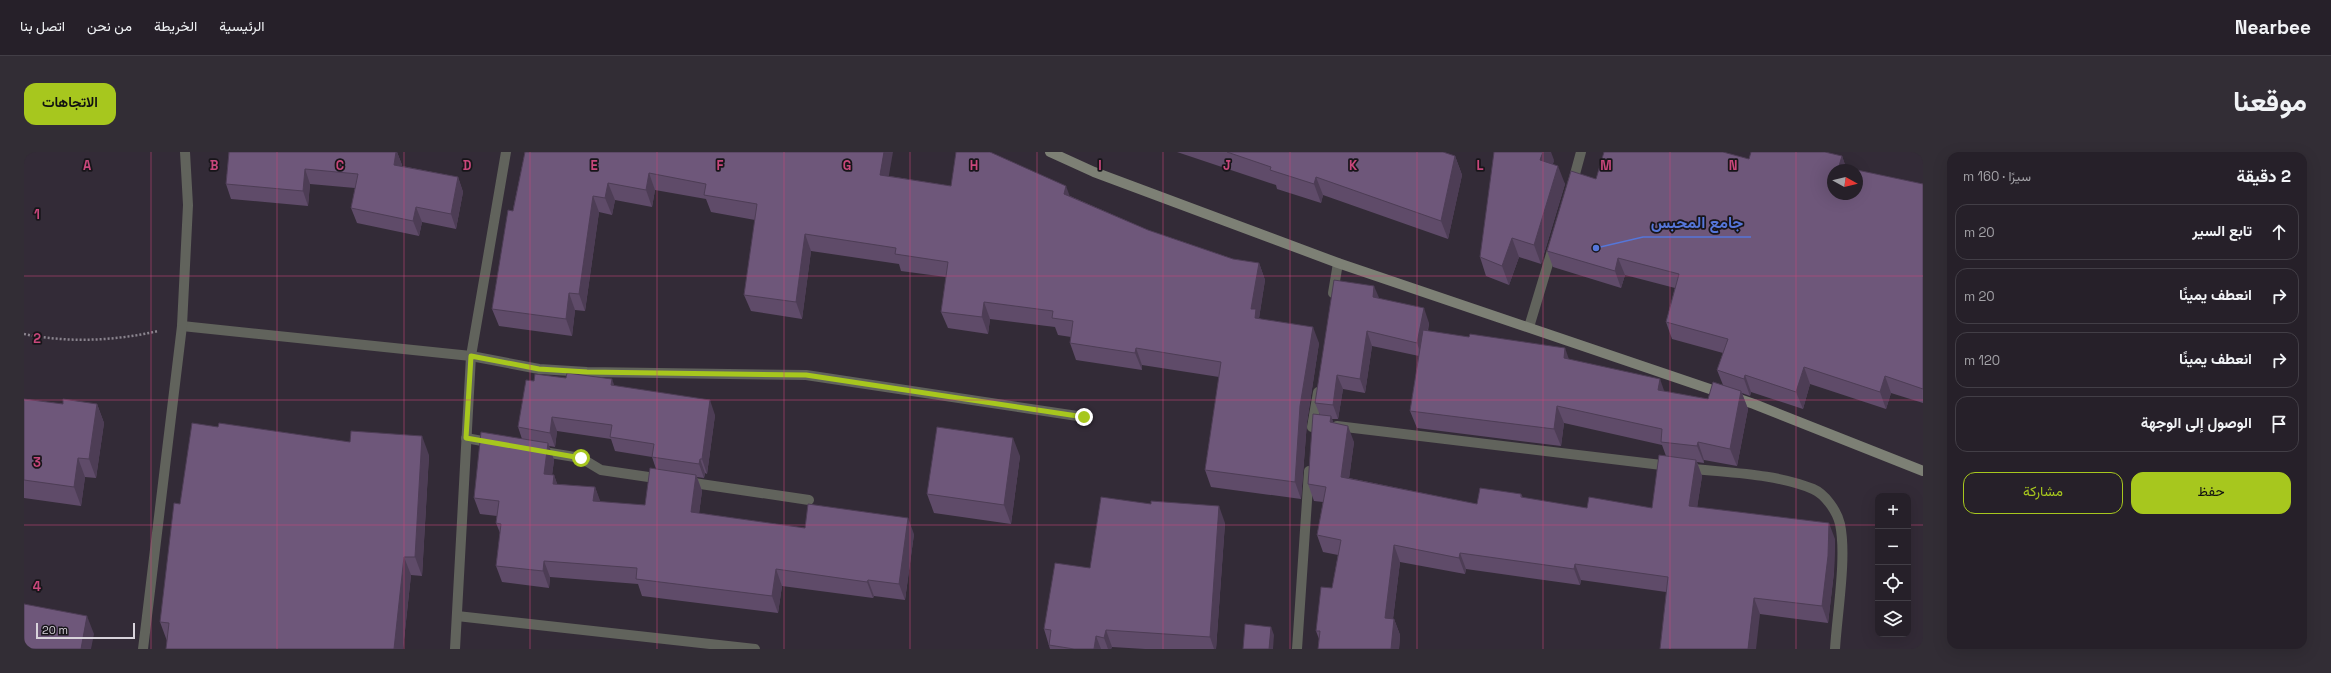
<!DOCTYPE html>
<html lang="ar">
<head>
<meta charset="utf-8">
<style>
  :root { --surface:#262029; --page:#322d35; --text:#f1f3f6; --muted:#a4a3a8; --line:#423e46; --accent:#a7c71e }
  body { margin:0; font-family:"Space Grotesk",Vazirmatn,sans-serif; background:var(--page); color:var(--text); direction:rtl }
  .controls { position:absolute; right:12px; bottom:12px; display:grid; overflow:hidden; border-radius:8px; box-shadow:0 4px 16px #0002 }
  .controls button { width:36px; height:36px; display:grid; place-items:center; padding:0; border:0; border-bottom:1px solid var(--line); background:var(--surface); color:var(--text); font:20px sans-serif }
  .compass { position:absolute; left:1803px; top:12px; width:36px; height:36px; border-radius:50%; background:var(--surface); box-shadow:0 4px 16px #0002; rotate:98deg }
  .scale { position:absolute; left:12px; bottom:10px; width:99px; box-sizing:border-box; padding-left:4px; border:2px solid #d8d3db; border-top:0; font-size:11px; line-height:14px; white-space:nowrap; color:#d8d3db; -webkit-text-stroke:3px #18151a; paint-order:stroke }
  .stop { position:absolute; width:12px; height:12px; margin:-9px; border:3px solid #a7c71e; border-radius:50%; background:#fff }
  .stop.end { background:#a7c71e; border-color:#fff; box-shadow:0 1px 4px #0008 }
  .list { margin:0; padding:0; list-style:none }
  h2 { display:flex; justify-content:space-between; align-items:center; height:52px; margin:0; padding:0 16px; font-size:17px }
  h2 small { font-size:13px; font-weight:400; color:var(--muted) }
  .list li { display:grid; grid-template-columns:26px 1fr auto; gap:12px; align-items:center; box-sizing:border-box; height:56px; margin:0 8px 8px; padding:0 8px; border:1px solid var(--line); border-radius:12px }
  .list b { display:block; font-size:15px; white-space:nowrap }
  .list em { font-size:13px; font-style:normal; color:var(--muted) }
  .actions { display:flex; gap:8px; padding:12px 16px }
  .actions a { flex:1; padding:9px 0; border:1px solid var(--accent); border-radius:12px; text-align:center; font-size:14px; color:var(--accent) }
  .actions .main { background:var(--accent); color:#111 }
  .icon { flex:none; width:22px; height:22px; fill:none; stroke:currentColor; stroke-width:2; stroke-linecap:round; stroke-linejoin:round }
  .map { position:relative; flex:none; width:1899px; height:497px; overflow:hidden; direction:ltr; border-radius:12px }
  header { display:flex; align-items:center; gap:24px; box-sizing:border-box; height:56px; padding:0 20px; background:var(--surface); border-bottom:1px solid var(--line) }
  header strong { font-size:19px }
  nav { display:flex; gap:22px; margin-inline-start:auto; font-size:14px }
  .intro { display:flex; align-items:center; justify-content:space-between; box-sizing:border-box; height:96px; padding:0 24px }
  h1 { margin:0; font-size:28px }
  .button { padding:10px 18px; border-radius:12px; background:var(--accent); color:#111; font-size:14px; font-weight:700 }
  main { display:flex; gap:24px; padding:0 24px }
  aside { flex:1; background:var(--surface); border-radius:12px; box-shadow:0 4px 16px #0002 }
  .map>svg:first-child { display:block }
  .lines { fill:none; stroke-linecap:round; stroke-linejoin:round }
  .path { stroke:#8a848e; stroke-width:2.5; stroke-dasharray:2 2; stroke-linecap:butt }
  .minor { stroke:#61635c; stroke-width:10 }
  .secondary { stroke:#7d8075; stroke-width:10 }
  .wall { fill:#5f4b69; fill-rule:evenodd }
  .shaded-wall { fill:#4d3d55 }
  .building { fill:#6e577a; stroke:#4d3d55 }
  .route { stroke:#a7c71e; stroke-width:5 }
  .grid { fill:none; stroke:#c8477b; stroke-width:1; stroke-opacity:0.55 }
  .grid-label { font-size:13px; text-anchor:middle; font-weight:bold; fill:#c8477b; stroke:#18151a; stroke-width:3.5; stroke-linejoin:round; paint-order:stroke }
  .leader { fill:none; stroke:#5576d9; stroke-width:1.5 }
  .callout-dot { fill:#5576d9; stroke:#18151a; stroke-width:1.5 }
  .callout-label { font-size:16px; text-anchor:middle; font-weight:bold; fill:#5576d9; stroke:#18151a; stroke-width:3.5; stroke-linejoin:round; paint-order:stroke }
</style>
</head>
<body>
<header>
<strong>Nearbee</strong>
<nav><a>الرئيسية</a><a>الخريطة</a><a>من نحن</a><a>اتصل بنا</a></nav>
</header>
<div class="intro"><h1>موقعنا</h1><a class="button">الاتجاهات</a></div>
<main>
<aside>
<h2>2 دقيقة<small>سيرًا · 160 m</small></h2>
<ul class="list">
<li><svg class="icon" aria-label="ahead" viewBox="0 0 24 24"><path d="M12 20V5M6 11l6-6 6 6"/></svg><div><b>تابع السير</b></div><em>20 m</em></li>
<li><svg class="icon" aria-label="right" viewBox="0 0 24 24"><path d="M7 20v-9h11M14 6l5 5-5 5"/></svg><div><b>انعطف يمينًا</b></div><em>20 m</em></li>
<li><svg class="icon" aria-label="right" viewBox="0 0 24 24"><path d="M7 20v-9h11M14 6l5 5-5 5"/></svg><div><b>انعطف يمينًا</b></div><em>120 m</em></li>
<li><svg class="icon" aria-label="arrive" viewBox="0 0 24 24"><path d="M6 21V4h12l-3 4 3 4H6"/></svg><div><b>الوصول إلى الوجهة</b></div></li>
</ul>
<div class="actions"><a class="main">حفظ</a><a>مشاركة</a></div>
</aside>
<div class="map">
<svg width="1899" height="497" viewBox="0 0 1899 497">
  <rect width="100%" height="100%" fill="#332b37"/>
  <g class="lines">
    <path class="path" d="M 0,182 C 43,191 91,189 134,179"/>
    <g class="minor">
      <path d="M 1548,33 L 1557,0"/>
      <path d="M 1309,141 L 1314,111"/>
      <path d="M 158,174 L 447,204 L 515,217 L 563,220 L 782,223 L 1060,265"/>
      <path d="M 1505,175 L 1530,92"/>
      <path d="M 1313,274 L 1646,314"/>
      <path d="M 1288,275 L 1294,240"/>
      <path d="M 442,286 L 469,291"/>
      <path d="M 514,299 L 557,306 L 577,318 L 638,327"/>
      <path d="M 1662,316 C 1703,321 1750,321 1789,337 C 1801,342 1813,359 1816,372 C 1823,405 1813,462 1811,497"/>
      <path d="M 663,330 L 785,348"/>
      <path d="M 433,464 L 731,497"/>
      <path d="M 119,497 L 158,174 L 164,53 L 161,0"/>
      <path d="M 431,497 L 447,204 L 482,0"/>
      <path d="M 1273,497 L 1285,319"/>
    </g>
    <path class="secondary" d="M 1026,0 L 1070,20 L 1314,111 L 1730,252 L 1899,319"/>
  </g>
  <g class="wall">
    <path d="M 205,0 L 373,0 L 378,13 L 378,14 L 434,25 L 439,40 L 432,77 L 398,70 L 395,84 L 333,71 L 327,56 L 331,36 L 286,32 L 284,54 L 207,47 L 202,32 Z"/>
    <path d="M 501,0 L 865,24 L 927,34 L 1046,44 L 1124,78 L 1209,107 L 1235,111 L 1241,128 L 1235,166 L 1295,191 L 1283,270 L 1277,347 L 1187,335 L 1181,318 L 1195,225 L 1118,213 L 1118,218 L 1052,208 L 1046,191 L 1047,185 L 1034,183 L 1031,175 L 966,167 L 964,182 L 924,176 L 917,160 L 922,125 L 877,119 L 875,112 L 787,99 L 778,167 L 727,159 L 720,143 L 731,68 L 687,60 L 682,47 L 631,38 L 628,55 L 591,48 L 588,63 L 575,60 L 561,159 L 551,158 L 548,184 L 475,174 L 468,157 Z"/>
    <path d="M 1153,0 L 1419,0 L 1431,4 L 1438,23 L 1424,87 L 1299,43 L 1297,51 L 1253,37 L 1252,33 Z"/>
    <path d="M 1818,4 L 1822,16 L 1899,32 L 1899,251 L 1867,241 L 1862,257 L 1786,232 L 1779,257 L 1727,240 L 1726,244 L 1718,241 L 1724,257 L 1713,314 L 1680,308 L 1680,311 L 1673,310 L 1678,324 L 1673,355 L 1811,387 L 1810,420 L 1804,471 L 1736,462 L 1642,440 L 1557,428 L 1556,433 L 1442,417 L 1441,422 L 1376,410 L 1369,467 L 1370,467 L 1376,483 L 1375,497 L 1294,497 L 1295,487 L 1292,479 L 1308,436 L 1314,403 L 1299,400 L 1293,383 L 1299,350 L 1290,349 L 1284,332 L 1296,263 L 1291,251 L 1355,146 L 1405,171 L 1404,179 L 1545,207 L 1640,239 L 1684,247 L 1699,233 L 1693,218 L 1699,201 L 1648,187 L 1642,170 L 1651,136 L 1601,123 L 1597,136 L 1529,115 L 1523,99 L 1572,27 L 1725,7 ZM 1348,194 L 1395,204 L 1386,259 L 1393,276 L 1537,294 L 1540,271 L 1638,293 L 1642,304 L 1628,356 L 1563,356 L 1499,346 L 1497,342 L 1453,352 L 1325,326 L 1330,290 L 1309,271 L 1308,267 L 1314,267 L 1319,237 L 1341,241 Z"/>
    <path d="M 1530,8 L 1529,12 L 1541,32 L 1517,112 L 1495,105 L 1485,133 L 1462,124 L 1456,105 Z"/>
    <path d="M 510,229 L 590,234 L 691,263 L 683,322 L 681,321 L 680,326 L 673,325 L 678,339 L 675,361 L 781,376 L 890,382 L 881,448 L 850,444 L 849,446 L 758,434 L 754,461 L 618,444 L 614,432 L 526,425 L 525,436 L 478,430 L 472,414 L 476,381 L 472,371 L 473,364 L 456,362 L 450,346 L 498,287 L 494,275 ZM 533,279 L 587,287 L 591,299 L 628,305 L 632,317 L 621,353 L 576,350 L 571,335 L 533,332 L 530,323 L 528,323 L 530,308 L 525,294 L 531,295 Z"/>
    <path d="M 0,247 L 39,252 L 73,252 L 80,271 L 72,326 L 61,325 L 57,354 L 0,346 Z"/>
    <path d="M 194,275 L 405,303 L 398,424 L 387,423 L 379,497 L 142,497 L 143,489 L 136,470 L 156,352 Z"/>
    <path d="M 996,304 L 987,372 L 910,361 L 903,342 Z"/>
    <path d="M 1201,371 L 1192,497 L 1121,497 L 1088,495 L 1087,497 L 1026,497 L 1020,477 L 1066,416 Z"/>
  </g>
  <g class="shaded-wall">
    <path d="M 372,0 L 373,0 L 378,13 L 375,27 L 370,13 Z"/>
    <path d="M 860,0 L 869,0 L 862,40 L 856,23 Z"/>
    <path d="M 1519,0 L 1527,0 L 1530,8 L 1523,27 L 1516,8 Z"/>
    <path d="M 1431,4 L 1438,23 L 1424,87 L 1417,69 Z"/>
    <path d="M 1818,4 L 1823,18 L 1815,14 Z"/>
    <path d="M 1534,14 L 1541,32 L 1517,112 L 1510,93 Z"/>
    <path d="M 281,17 L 286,32 L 284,54 L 279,39 Z"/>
    <path d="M 625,21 L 631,38 L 628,55 L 622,38 Z"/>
    <path d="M 434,25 L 439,40 L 432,77 L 427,62 Z"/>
    <path d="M 1292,25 L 1299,43 L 1297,51 L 1290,32 Z"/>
    <path d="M 584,31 L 591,48 L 588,63 L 581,46 Z"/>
    <path d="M 1042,34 L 1048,50 L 1040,42 Z"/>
    <path d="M 569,44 L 575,60 L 561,159 L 555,142 Z"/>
    <path d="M 392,55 L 398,70 L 395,84 L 389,69 Z"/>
    <path d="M 781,82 L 787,99 L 778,167 L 772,150 Z"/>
    <path d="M 1488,86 L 1495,105 L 1485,133 L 1478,114 Z"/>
    <path d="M 1594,106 L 1601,123 L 1597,136 L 1591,119 Z"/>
    <path d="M 1235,111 L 1241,128 L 1235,166 L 1238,174 L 1237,182 L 1227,157 Z"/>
    <path d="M 1350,134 L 1356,148 L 1349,145 Z"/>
    <path d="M 545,141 L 551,158 L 548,184 L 542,167 Z"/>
    <path d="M 960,150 L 966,167 L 964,182 L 958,165 Z"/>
    <path d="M 1400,156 L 1405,171 L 1398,205 L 1393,191 Z"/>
    <path d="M 1289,175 L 1295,191 L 1283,270 L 1277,347 L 1271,330 L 1276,254 Z"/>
    <path d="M 1343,179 L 1348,194 L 1341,241 L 1336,227 Z"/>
    <path d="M 1112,196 L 1118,213 L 1118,218 L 1111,201 Z"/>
    <path d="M 1541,196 L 1547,213 L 1540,206 Z"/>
    <path d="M 1780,215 L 1786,232 L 1779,257 L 1772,240 Z"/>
    <path d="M 1313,223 L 1319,237 L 1314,267 L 1309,253 Z"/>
    <path d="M 1721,223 L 1727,240 L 1726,244 L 1720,227 Z"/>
    <path d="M 1861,224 L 1867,241 L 1862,257 L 1856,240 Z"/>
    <path d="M 588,227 L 593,241 L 587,233 Z"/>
    <path d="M 1636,227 L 1642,244 L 1634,238 Z"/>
    <path d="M 1717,239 L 1724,257 L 1713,314 L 1706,297 Z"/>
    <path d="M 686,248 L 691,263 L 683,322 L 678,307 Z"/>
    <path d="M 73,252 L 80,271 L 72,326 L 65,307 Z"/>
    <path d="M 1533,254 L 1540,271 L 1537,294 L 1530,277 Z"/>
    <path d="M 1307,264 L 1313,280 L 1306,270 Z"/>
    <path d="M 528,265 L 533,279 L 531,295 L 526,281 Z"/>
    <path d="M 1324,274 L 1330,290 L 1323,341 L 1317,325 Z"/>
    <path d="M 398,284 L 405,303 L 398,424 L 391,405 Z"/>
    <path d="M 989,286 L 996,304 L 987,372 L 980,353 Z"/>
    <path d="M 1674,290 L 1680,308 L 1680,311 L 1673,294 Z"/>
    <path d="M 524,291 L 530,308 L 526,339 L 520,322 Z"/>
    <path d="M 54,306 L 61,325 L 57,354 L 50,335 Z"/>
    <path d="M 676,307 L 681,321 L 680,326 L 675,312 Z"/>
    <path d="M 1672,308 L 1678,324 L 1671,370 L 1665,354 Z"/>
    <path d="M 530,323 L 536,340 L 529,332 Z"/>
    <path d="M 672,323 L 678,339 L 673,377 L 667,360 Z"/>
    <path d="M 571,335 L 577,351 L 569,349 Z"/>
    <path d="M 1195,354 L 1201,371 L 1192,497 L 1190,497 L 1186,485 Z"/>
    <path d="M 884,366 L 890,382 L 881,448 L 875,432 Z"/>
    <path d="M 1805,371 L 1811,387 L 1810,420 L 1804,471 L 1798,454 Z"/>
    <path d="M 1370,393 L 1376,410 L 1367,482 L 1361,466 Z"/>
    <path d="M 1436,401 L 1442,417 L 1441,422 L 1435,406 Z"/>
    <path d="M 380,405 L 387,423 L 379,497 L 370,497 Z"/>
    <path d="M 520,409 L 526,425 L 525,436 L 519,419 Z"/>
    <path d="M 1551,412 L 1557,428 L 1556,433 L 1550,417 Z"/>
    <path d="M 752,417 L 758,434 L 754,461 L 748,444 Z"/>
    <path d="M 844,428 L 850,444 L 849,446 L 843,430 Z"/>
    <path d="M 1730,446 L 1736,462 L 1732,497 L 1724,497 Z"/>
    <path d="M 63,464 L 70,482 L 67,497 L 57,497 Z"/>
    <path d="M 1370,467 L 1376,483 L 1375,497 L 1367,497 Z"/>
    <path d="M 1247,475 L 1250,483 L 1249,497 L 1245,497 Z"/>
    <path d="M 1082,478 L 1088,495 L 1087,497 L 1084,497 L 1080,486 Z"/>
    <path d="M 1072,484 L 1077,497 L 1070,497 Z"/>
  </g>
  <g class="building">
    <path d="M 205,0 L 372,0 L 370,13 L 434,25 L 427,62 L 392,55 L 389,69 L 327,56 L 334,22 L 281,17 L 279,39 L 202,32 Z"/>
    <path d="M 501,0 L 860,0 L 856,23 L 927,34 L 932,0 L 966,0 L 1042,34 L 1040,42 L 1124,78 L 1209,107 L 1235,111 L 1227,157 L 1232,157 L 1231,166 L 1289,175 L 1276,254 L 1271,330 L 1181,318 L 1197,210 L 1112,196 L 1111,201 L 1046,191 L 1049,169 L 1028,166 L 1029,159 L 960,150 L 958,165 L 917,160 L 924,110 L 871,102 L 872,96 L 781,82 L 772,150 L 720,143 L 733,52 L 680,43 L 682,32 L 625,21 L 622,38 L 584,31 L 581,46 L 569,44 L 555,142 L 545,141 L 542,167 L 468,157 L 484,58 L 489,59 Z"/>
    <path d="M 1203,0 L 1419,0 L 1431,4 L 1417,69 L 1292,25 L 1290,32 L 1246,18 L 1247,15 Z"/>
    <path d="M 1470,0 L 1519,0 L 1516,8 L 1534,14 L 1510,93 L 1488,86 L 1478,114 L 1456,105 Z"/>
    <path d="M 1580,0 L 1699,0 L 1725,7 L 1727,0 L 1801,0 L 1818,4 L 1815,14 L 1833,18 L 1809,18 L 1809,42 L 1833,42 L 1833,18 L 1899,32 L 1899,237 L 1861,224 L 1856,240 L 1780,215 L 1772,240 L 1721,223 L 1720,227 L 1693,218 L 1704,187 L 1642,170 L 1655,122 L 1594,106 L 1591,119 L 1523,99 L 1547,19 L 1572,27 Z"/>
    <path d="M 1310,128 L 1350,134 L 1349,145 L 1400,156 L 1393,191 L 1343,179 L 1336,227 L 1313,223 L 1309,253 L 1291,251 Z"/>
    <path d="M 1399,178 L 1445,185 L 1446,182 L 1541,196 L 1540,206 L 1636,227 L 1634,238 L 1684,247 L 1689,230 L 1717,239 L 1706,297 L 1674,290 L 1673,294 L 1637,290 L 1638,277 L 1533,254 L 1530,277 L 1386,259 Z"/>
    <path d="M 543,221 L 588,227 L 587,233 L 686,248 L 678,307 L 676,307 L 675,312 L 628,305 L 630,292 L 586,285 L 588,273 L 528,265 L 526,281 L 494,275 L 502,228 L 510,229 L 511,222 L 542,226 Z"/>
    <path d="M 0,247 L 39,252 L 39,247 L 73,252 L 65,307 L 54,306 L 50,335 L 0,328 Z"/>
    <path d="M 1289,262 L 1307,264 L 1306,270 L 1324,274 L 1317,325 L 1453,352 L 1456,336 L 1497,342 L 1497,345 L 1563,356 L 1565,345 L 1628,356 L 1635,303 L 1672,308 L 1665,354 L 1805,371 L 1804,404 L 1798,454 L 1730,446 L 1724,497 L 1636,497 L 1644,425 L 1551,412 L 1550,417 L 1436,401 L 1435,406 L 1370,393 L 1361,466 L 1370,467 L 1367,497 L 1294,497 L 1296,479 L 1292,479 L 1297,435 L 1308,436 L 1317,388 L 1293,383 L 1302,335 L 1284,332 Z"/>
    <path d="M 168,271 L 194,275 L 195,271 L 326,290 L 327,279 L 398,284 L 391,405 L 380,405 L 370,497 L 142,497 L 145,471 L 136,470 L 150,351 L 156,352 Z"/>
    <path d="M 913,275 L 989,286 L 980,353 L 903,342 Z"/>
    <path d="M 457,280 L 524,291 L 520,322 L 530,323 L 529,332 L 571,335 L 569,349 L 621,353 L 626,316 L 672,323 L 667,360 L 781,376 L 784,352 L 884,366 L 875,432 L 844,428 L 843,430 L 752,417 L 748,444 L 612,427 L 613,416 L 520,409 L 519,419 L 472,414 L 477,372 L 472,371 L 475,349 L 450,346 Z"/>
    <path d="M 1077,345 L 1127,352 L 1127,349 L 1195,354 L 1186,485 L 1082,478 L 1080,486 L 1072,484 L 1070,497 L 1050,497 L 1025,493 L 1027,478 L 1020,477 L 1031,411 L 1066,416 Z"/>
    <path d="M 0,452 L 63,464 L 57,497 L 0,497 Z"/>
    <path d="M 1221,472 L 1247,475 L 1245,497 L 1219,497 Z"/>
  </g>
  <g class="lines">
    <path class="route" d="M 557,306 L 442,286 L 447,204 L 515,217 L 563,220 L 782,223 L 1060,265"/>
  </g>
  <path class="grid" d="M 127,0 L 127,497M 253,0 L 253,497M 380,0 L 380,497M 506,0 L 506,497M 633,0 L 633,497M 760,0 L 760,497M 886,0 L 886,497M 1013,0 L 1013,497M 1139,0 L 1139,497M 1266,0 L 1266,497M 1393,0 L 1393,497M 1519,0 L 1519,497M 1646,0 L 1646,497M 1772,0 L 1772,497M 0,124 L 1899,124M 0,248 L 1899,248M 0,373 L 1854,373M 1884,373 L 1899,373"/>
  <g class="grid-label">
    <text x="63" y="18">A</text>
    <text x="190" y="18">B</text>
    <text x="316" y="18">C</text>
    <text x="443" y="18">D</text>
    <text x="570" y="18">E</text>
    <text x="696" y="18">F</text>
    <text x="823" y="18">G</text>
    <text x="950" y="18">H</text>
    <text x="1076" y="18">I</text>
    <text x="1203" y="18">J</text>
    <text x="1329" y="18">K</text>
    <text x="1456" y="18">L</text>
    <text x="1582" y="18">M</text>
    <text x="1709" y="18">N</text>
    <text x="13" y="67">1</text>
    <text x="13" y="191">2</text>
    <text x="13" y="315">3</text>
    <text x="13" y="439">4</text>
  </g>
  <path class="leader" d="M1572 96L1619 85H1727"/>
  <circle class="callout-dot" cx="1572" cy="96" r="4"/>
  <g class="callout-label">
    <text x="1673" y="76">جامع المحبس</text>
  </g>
</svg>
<div class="controls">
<button>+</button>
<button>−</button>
<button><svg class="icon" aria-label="locate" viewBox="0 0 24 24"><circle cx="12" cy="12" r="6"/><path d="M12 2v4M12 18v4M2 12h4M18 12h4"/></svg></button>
<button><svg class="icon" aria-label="layers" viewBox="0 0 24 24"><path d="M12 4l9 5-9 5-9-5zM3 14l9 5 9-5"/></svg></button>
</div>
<svg class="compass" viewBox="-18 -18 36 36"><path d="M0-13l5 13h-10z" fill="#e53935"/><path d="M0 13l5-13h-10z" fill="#a4a3a8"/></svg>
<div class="scale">20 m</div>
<div class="stop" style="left:557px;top:306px"></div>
<div class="stop end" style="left:1060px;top:265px"></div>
</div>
</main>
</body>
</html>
